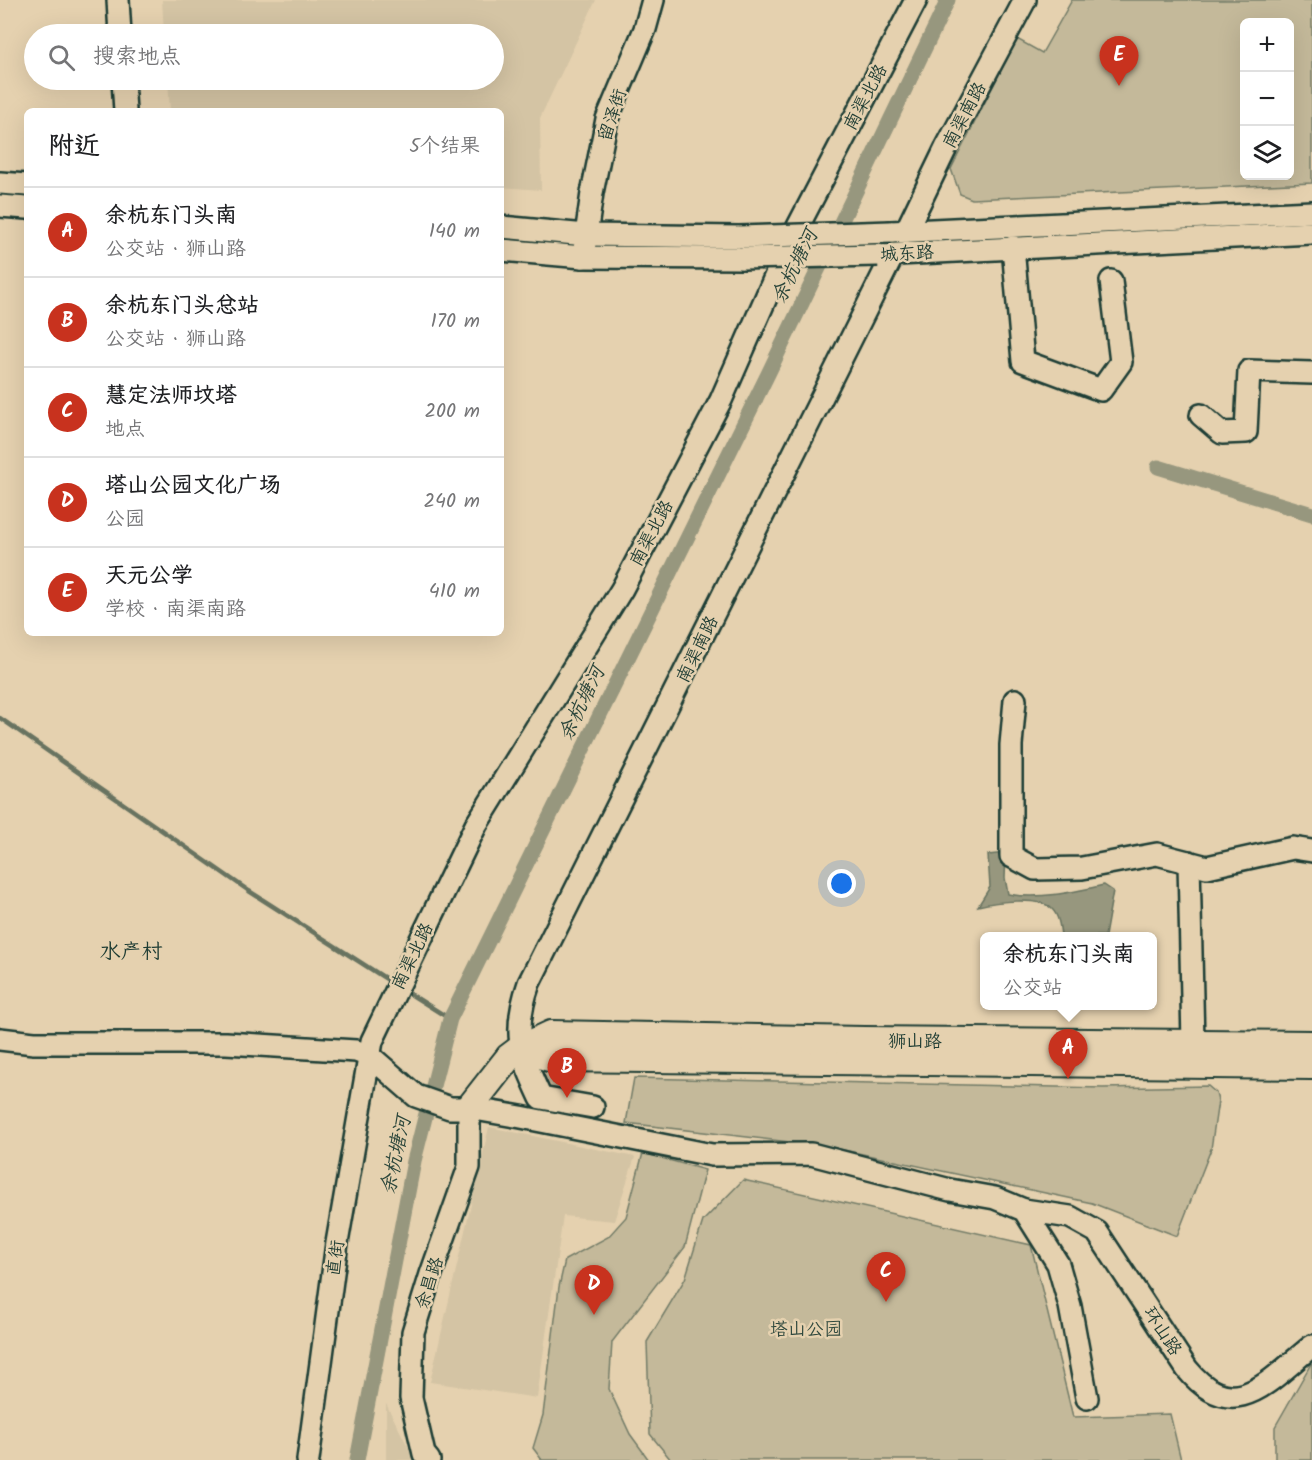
<!DOCTYPE html>
<html lang="zh">
<head>
<meta charset="utf-8">
<style>
  :root { --surface:#fff; --page:#f6f6f6; --text:#202124; --muted:#757577; --line:#e0e0e0; --accent:#c8321e }
  body { margin:0; font-family:Kalam,"LXGW WenKai TC",sans-serif; background:var(--page); color:var(--text) }
  .controls { position:absolute; right:18px; top:18px; display:grid; overflow:hidden; border-radius:9px; box-shadow:0 6px 24px #0002 }
  .controls button { width:54px; height:54px; display:grid; place-items:center; padding:0; border:0; border-bottom:2px solid var(--line); background:var(--surface); color:var(--text); font:30px sans-serif }
  .you { position:absolute; left:842px; top:884px; width:21px; height:21px; margin:-15px; border:4px solid #fff; border-radius:50%; background:#1a73e8; box-shadow:0 0 0 9px #1a73e833 }
  .badge { display:grid; place-items:center; width:39px; height:39px; border-radius:50%; background:var(--accent); color:#fff; font-size:20px; font-weight:700 }
  .pin { position:absolute; translate:-50% -50px; filter:drop-shadow(0 2px 3px #0008) }
  .pin::after { content:''; position:absolute; top:32px; width:21px; height:18px; background:inherit; clip-path:polygon(0 0,100% 0,50% 100%) }
  .popup { position:absolute; left:980px; top:932px; width:177px; height:78px; box-sizing:border-box; display:grid; place-content:center; border-radius:9px; background:var(--surface); filter:drop-shadow(0 2px 4px #0005); font-size:20px; white-space:nowrap; color:var(--muted) }
  .popup b { font-size:22px; color:var(--text) }
  .popup::after { content:''; position:absolute; left:50%; top:100%; margin-left:-12px; border:12px solid transparent; border-top-color:var(--surface) }
  .list { margin:0; padding:0; list-style:none }
  h2 { display:flex; justify-content:space-between; align-items:center; height:78px; margin:0; padding:0 24px; font-size:26px }
  h2 small { font-size:20px; font-weight:400; color:var(--muted) }
  .list li { display:grid; grid-template-columns:39px 1fr auto; gap:18px; align-items:center; box-sizing:border-box; height:90px; padding:0 24px; border-top:2px solid var(--line) }
  .list b { display:block; font-size:22px; white-space:nowrap }
  .list p { margin:0; font-size:20px; white-space:nowrap; color:var(--muted) }
  .list em { font-size:20px; font-style:normal; color:var(--muted) }
  .icon { flex:none; width:33px; height:33px; fill:none; stroke:currentColor; stroke-width:2; stroke-linecap:round; stroke-linejoin:round }
  .map { position:relative; flex:none; width:1312px; height:1460px; overflow:hidden }
  .search { position:absolute; background:var(--surface); box-shadow:0 6px 24px #0002; left:24px; top:24px; width:480px; height:66px; display:flex; align-items:center; gap:15px; box-sizing:border-box; padding:0 21px; border-radius:33px; color:var(--muted); font-size:22px }
  .panel { position:absolute; background:var(--surface); box-shadow:0 6px 24px #0002; left:24px; top:108px; width:480px; height:528px; border-radius:9px }
  .map>svg:first-child { display:block }
  .built { fill:#d4c4a4 }
  .green { fill:#c4b99a; stroke:#727b67; stroke-width:1.5; fill-rule:evenodd }
  .water { fill:#97977e; stroke:#677360; stroke-width:1.5 }
  .lines { fill:none; stroke-linecap:round; stroke-linejoin:round }
  .stream { stroke:#677360; stroke-width:4.5 }
  .canal { stroke:#97977e; stroke-width:15 }
  .minor-casing { stroke:#1f3d34; stroke-width:26 }
  .major-casing { stroke:#1f3d34; stroke-width:30 }
  .minor { stroke:#e5d1af; stroke-width:21 }
  .major { stroke:#e5d1af; stroke-width:26 }
  .minor-bridge-casing { stroke:#1f3d34; stroke-width:26; stroke-linecap:butt }
  .minor-bridge { stroke:#e5d1af; stroke-width:21 }
  .labels { text-anchor:middle; stroke-width:5; stroke-linejoin:round; paint-order:stroke }
  .street-label { font-size:18px; fill:#1f3d34; stroke:#e5d1af }
  .park-label { font-size:18px; fill:#30493e; stroke:#e5d1af }
  .water-label { font-size:20px; font-style:italic; fill:#2b463b; stroke:#e5d1af }
  .quarter-label { font-size:21px; fill:#1f3d34; stroke:#e5d1af }
</style>
</head>
<body>
<div class="map">
<svg width="1312" height="1460" viewBox="0 0 1312 1460">
  <rect width="100%" height="100%" fill="#e5d1af"/>
  <filter id="ink" filterUnits="userSpaceOnUse"><feTurbulence type="fractalNoise" baseFrequency=".0167" numOctaves="2"/><feDisplacementMap in="SourceGraphic" scale="12" xChannelSelector="R" yChannelSelector="G"/><feConvolveMatrix kernelMatrix="1 2 1 2 8 2 1 2 1" color-interpolation-filters="sRGB"/></filter>
  <g filter="url(#ink)">
    <g class="built">
      <path d="M 162,0 L 596,0 L 540,118 L 541,190 L 501,187 L 501,111 L 170,111 L 168,80 L 494,80 L 494,34 L 164,34 Z"/>
      <path d="M 489,1127 L 635,1157 L 614,1221 L 563,1216 L 537,1398 L 430,1382 Z"/>
      <path d="M 386,1404 L 415,1460 L 386,1460 Z"/>
    </g>
    <g class="green">
      <path d="M 1072,0 L 1312,0 L 1312,183 L 972,199 L 960,194 L 951,169 L 1017,39 L 1042,53 ZM 1244,22 L 1290,22 L 1290,176 L 1244,176 Z"/>
      <path d="M 634,1078 L 1103,1088 L 1208,1086 L 1216,1093 L 1218,1101 L 1211,1149 L 1177,1236 L 1092,1203 L 825,1146 L 626,1123 Z"/>
      <path d="M 643,1153 L 705,1170 L 685,1247 L 612,1342 L 609,1389 L 630,1434 L 649,1460 L 542,1460 L 533,1448 L 543,1415 L 559,1287 L 565,1260 L 608,1237 L 626,1217 Z"/>
      <path d="M 743,1180 L 1031,1245 L 1073,1417 L 1170,1414 L 1181,1460 L 671,1460 L 650,1434 L 647,1342 L 685,1279 L 703,1221 Z"/>
      <path d="M 1312,1362 L 1312,1460 L 1275,1460 L 1275,1427 Z"/>
    </g>
    <path class="water" d="M 1006,853 L 1005,878 L 1008,894 C 1040,900 1073,892 1104,885 L 1113,891 L 1105,936 L 1061,936 C 1060,927 1059,916 1052,909 C 1040,896 994,902 978,906 L 990,887 L 988,855 Z"/>
    <g class="lines">
      <g class="stream">
        <path d="M 0,718 L 249,891 L 388,980"/>
        <path d="M 407,992 L 450,1019"/>
      </g>
      <g class="canal">
        <path d="M 1158,467 L 1312,514"/>
        <path d="M 357,1460 L 414,1161 L 450,1019 L 768,374 L 948,0"/>
      </g>
      <defs>
        <g id="minor">
          <path d="M 118,0 L 120,34"/>
          <path d="M 123,80 L 125,111"/>
          <path d="M 0,183 L 27,185"/>
          <path d="M 0,206 L 27,208"/>
          <path d="M 501,227 L 586,235 L 739,237"/>
          <path d="M 906,231 L 946,148 L 1025,0"/>
          <path d="M 891,232 L 1312,212"/>
          <path d="M 1013,247 L 1023,361 L 1101,390 L 1121,362 L 1111,281"/>
          <path d="M 501,250 L 583,257 L 742,258"/>
          <path d="M 879,255 L 1312,233"/>
          <path d="M 583,257 L 592,193 L 607,119 L 645,29 L 653,0"/>
          <path d="M 1201,415 L 1222,433 L 1246,432 L 1249,371 L 1312,373"/>
          <path d="M 1015,700 L 1011,745 L 1011,856 L 1035,869 L 1082,868 L 1157,854 L 1207,867 L 1293,848 L 1312,851"/>
          <path d="M 1189,862 L 1193,1043"/>
          <path d="M 0,1039 L 34,1043 L 226,1043 L 356,1051 L 370,1056 L 416,1096 L 450,1108 L 469,1108 L 521,1117 L 712,1155 L 811,1154 L 950,1190 L 995,1198 L 1024,1210 L 1058,1264 L 1070,1306 L 1087,1398"/>
          <path d="M 593,1107 L 541,1098 C 520,1053 512,1032 529,983 L 893,255"/>
          <path d="M 1024,1210 L 1070,1217 L 1097,1232 L 1187,1369 C 1235,1427 1270,1379 1312,1346"/>
          <path d="M 308,1460 L 337,1243 L 372,1041 L 476,825 L 622,589 L 721,400 L 793,236 L 916,0"/>
          <path d="M 429,1460 L 424,1454 L 411,1398 L 413,1332 L 431,1274 L 469,1167 L 469,1108"/>
        </g>
        <g id="major">
          <path d="M 521,1048 L 549,1058 L 1312,1066"/>
          <path d="M 469,1108 L 509,1057 L 521,1048 L 551,1034 L 864,1040 L 1312,1044"/>
        </g>
      </defs>
      <use href="#minor" class="minor-casing"/>
      <use href="#major" class="major-casing"/>
      <use href="#minor" class="minor"/>
      <use href="#major" class="major"/>
      <defs>
        <g id="minor-bridge">
          <path d="M 739,237 L 891,232"/>
          <path d="M 742,258 L 878,255"/>
        </g>
      </defs>
      <use href="#minor-bridge" class="minor-bridge-casing"/>
      <use href="#minor-bridge" class="minor-bridge"/>
    </g>
  </g>
  <g class="labels">
    <g class="street-label">
      <text transform="translate(865 97) rotate(-62)" y="6">南渠北路</text>
      <text transform="translate(612 115) rotate(-72)" y="6">留泽街</text>
      <text transform="translate(964 115) rotate(-62)" y="6">南渠南路</text>
      <text transform="translate(907 253) rotate(-3)" y="6">城东路</text>
      <text transform="translate(651 533) rotate(-62)" y="6">南渠北路</text>
      <text transform="translate(697 649) rotate(-64)" y="6">南渠南路</text>
      <text transform="translate(412 956) rotate(-64)" y="6">南渠北路</text>
      <text x="915" y="1047">狮山路</text>
      <text transform="translate(335 1258) rotate(-82)" y="6">直街</text>
      <text transform="translate(429 1283) rotate(-72)" y="6">余昌路</text>
      <text transform="translate(1163 1331) rotate(57)" y="6">环山路</text>
    </g>
    <g class="park-label">
      <text x="806" y="1335">塔山公园</text>
    </g>
    <g class="water-label">
      <text transform="translate(794 266) rotate(-64)" y="7">余杭塘河</text>
      <text transform="translate(581 703) rotate(-64)" y="7">余杭塘河</text>
      <text transform="translate(395 1155) rotate(-78)" y="7">余杭塘河</text>
    </g>
    <g class="quarter-label">
      <text x="131" y="958">水产村</text>
    </g>
  </g>
</svg>
<div class="controls">
<button>+</button>
<button>−</button>
<button><svg class="icon" aria-label="layers" viewBox="0 0 24 24"><path d="M12 4l9 5-9 5-9-5zM3 14l9 5 9-5"/></svg></button>
</div>
<div class="you"></div>
<div class="pin badge" style="left:1068px;top:1079px">A</div>
<div class="popup"><b>余杭东门头南</b>公交站</div>
<div class="pin badge" style="left:567px;top:1098px">B</div>
<div class="pin badge" style="left:886px;top:1302px">C</div>
<div class="pin badge" style="left:594px;top:1315px">D</div>
<div class="pin badge" style="left:1119px;top:86px">E</div>
<div class="search"><svg class="icon" aria-label="search" viewBox="0 0 24 24"><circle cx="10" cy="10" r="6"/><path d="M15 15l6 6"/></svg>搜索地点</div>
<section class="panel">
<h2>附近<small>5个结果</small></h2>
<ul class="list">
<li><span class="badge">A</span><div><b>余杭东门头南</b><p>公交站 · 狮山路</p></div><em>140 m</em></li>
<li><span class="badge">B</span><div><b>余杭东门头总站</b><p>公交站 · 狮山路</p></div><em>170 m</em></li>
<li><span class="badge">C</span><div><b>慧定法师坟塔</b><p>地点</p></div><em>200 m</em></li>
<li><span class="badge">D</span><div><b>塔山公园文化广场</b><p>公园</p></div><em>240 m</em></li>
<li><span class="badge">E</span><div><b>天元公学</b><p>学校 · 南渠南路</p></div><em>410 m</em></li>
</ul>
</section>
</div>
</body>
</html>
